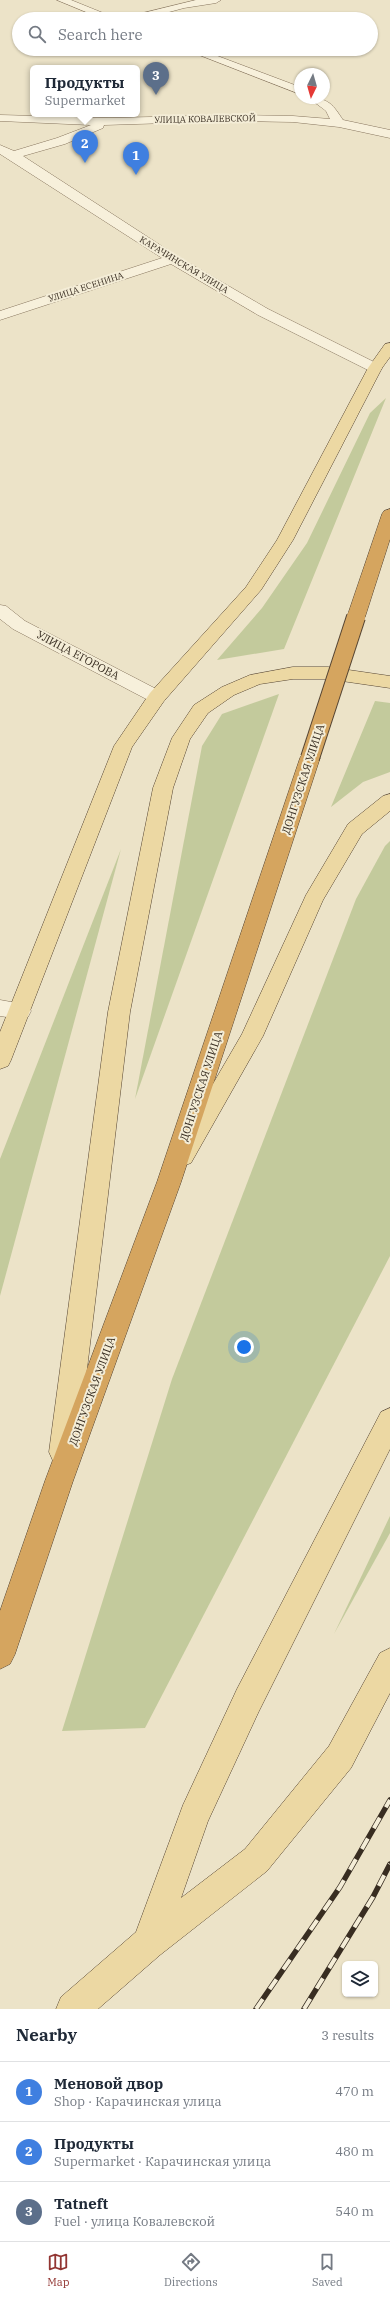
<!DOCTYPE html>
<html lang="en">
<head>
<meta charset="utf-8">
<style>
  :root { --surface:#fff; --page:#f6f6f7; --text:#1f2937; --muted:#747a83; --line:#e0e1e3; --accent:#923532 }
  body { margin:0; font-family:"IBM Plex Serif",serif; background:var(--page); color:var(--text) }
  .controls { position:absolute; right:12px; bottom:12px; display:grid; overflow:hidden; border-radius:6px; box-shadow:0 1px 3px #0004 }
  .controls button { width:36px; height:36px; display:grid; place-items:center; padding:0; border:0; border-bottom:1px solid var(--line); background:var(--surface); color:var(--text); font:20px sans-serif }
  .compass { position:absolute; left:294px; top:68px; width:36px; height:36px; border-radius:50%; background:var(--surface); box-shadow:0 1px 3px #0004; rotate:185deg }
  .you { position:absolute; left:244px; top:1347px; width:14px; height:14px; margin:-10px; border:3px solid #fff; border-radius:50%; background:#1a73e8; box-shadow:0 0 0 6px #1a73e833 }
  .badge { display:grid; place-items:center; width:26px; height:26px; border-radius:50%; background:var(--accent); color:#fff; font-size:13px; font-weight:700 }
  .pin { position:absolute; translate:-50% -33px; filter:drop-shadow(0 1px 2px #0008) }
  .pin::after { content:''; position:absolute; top:21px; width:14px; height:12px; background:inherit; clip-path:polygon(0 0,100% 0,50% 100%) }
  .popup { position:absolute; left:30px; top:65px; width:110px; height:52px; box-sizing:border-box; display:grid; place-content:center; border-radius:6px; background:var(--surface); filter:drop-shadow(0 1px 3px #0005); font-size:13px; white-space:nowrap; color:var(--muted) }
  .popup b { font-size:15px; color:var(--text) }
  .popup::after { content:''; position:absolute; left:50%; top:100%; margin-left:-8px; border:8px solid transparent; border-top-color:var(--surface) }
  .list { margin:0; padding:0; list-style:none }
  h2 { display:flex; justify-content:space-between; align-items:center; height:52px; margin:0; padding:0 16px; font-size:17px }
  h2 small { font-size:13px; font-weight:400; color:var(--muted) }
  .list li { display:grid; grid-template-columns:26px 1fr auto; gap:12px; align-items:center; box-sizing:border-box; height:60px; padding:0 16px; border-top:1px solid var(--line) }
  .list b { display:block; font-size:15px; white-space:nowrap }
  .list p { margin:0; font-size:13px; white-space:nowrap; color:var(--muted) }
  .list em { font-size:13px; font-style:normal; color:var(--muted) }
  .icon { flex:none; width:22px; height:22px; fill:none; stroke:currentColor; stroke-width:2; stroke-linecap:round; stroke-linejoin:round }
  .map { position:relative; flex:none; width:390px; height:2009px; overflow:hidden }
  .search { position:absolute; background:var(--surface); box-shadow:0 1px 3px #0004; left:12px; right:12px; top:12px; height:44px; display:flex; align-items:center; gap:10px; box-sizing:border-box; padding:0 14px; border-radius:22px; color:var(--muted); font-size:15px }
  .sheet { height:232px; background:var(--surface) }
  nav { display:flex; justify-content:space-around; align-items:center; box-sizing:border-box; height:56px; border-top:1px solid var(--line); background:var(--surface); font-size:11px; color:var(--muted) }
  nav a { display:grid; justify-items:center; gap:2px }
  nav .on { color:var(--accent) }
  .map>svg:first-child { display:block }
  .green { fill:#c3ca9c }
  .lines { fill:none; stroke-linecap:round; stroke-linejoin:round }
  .minor-casing { stroke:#87755e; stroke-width:1 }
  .major-casing { stroke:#554432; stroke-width:1 }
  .highway-casing { stroke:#554432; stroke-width:1 }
  .minor { fill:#f7f0db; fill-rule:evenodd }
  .major { fill:#ecd8a3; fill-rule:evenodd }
  .highway { fill:#d5a55f; fill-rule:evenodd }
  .rail-casing { stroke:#382d21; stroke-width:5.5 }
  .rail { stroke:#f4edd7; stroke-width:4; stroke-dasharray:12; stroke-linecap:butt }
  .highway-bridge-casing { stroke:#554432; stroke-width:20; stroke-linecap:butt }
  .highway-bridge { stroke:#d5a55f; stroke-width:18 }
  .labels { text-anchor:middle; stroke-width:4; stroke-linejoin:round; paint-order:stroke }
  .far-street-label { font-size:9px; fill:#382d21; stroke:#f4edd7 }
  .street-label { font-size:11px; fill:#382d21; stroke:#f4edd7 }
</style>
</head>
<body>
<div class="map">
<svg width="390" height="2009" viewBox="0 0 390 2009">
  <rect width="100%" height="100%" fill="#ece3c8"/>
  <g class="green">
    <path d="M 386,398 L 284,649 L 217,660 L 262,608 L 307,543 L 370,413 Z"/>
    <path d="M 279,694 L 135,1099 L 202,746 L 222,714 Z"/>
    <path d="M 375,701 L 390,703 L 390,772 L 363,782 L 331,807 Z"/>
    <path d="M 390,841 L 390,1256 L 145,1728 L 62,1731 L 172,1379 L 356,899 L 385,846 Z"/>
    <path d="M 121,849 L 0,1296 L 0,1159 Z"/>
    <path d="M 390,1516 L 390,1533 L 334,1634 Z"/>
  </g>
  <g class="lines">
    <defs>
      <g id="minor">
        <path d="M 57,0 L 71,0 L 118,19 L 103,19 Z"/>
        <path d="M 196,0 L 221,0 L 216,3 L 184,8 L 143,19 L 126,19 L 127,17 Z"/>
        <path d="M 184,49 L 199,49 L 300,87 L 300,94 Z"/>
        <path d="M 309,98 C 329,98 333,105 343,120 L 390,130 L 390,138 L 339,127 L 293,122 L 233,121 L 104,125 L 103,128 L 65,144 L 23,156 L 177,256 L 268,309 L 380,365 L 382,368 L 380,371 L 370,371 L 258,315 L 171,264 L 0,320 L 0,311 L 162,258 L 0,154 L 0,145 L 14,151 L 57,138 L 91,125 L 0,121 L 0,115 L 110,118 L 233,115 L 293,116 L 330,119 L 326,111 Z"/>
        <path d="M 0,605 L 6,606 L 25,621 L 164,693 L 166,697 L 164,701 L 157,703 L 150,701 L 13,629 L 0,619 Z"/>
        <path d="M 0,1000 L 28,1005 L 31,1011 L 28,1017 L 20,1019 L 0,1016 Z"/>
      </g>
      <g id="major">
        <path d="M 390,343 L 390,357 L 382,368 L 293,540 L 261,590 L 164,701 L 132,747 L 11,1060 L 8,1066 L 0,1069 L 0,1032 L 114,746 L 150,693 L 246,587 L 277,540 L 368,368 L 385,344 Z"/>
        <path d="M 293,667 L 328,667 L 390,676 L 390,688 L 328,679 L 293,679 L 260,684 L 234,695 L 208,713 L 190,739 L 173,788 L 130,1012 L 77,1452 L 73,1461 L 63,1465 L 53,1461 L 49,1452 L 108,1012 L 153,788 L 172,738 L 194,705 L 222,687 L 250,675 Z"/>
        <path d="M 390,794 L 390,811 L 362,834 L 323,900 L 263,1036 L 191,1163 L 183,1166 L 175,1163 L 171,1156 L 242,1034 L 306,895 L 348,824 L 383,796 Z"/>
        <path d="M 390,1408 L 390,1449 L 259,1711 L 208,1821 L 181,1898 L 245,1849 L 329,1746 L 380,1653 L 390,1648 L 390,1693 L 351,1768 L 267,1871 L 160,1955 L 98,2009 L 56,2009 L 61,1997 L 136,1932 L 183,1805 L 237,1689 L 381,1412 Z"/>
      </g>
      <g id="highway">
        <path d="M 390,509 L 390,539 L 365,617 L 362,621 L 350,621 L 347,617 L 382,514 L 384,511 Z"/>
        <path d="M 310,752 L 317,753 L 320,758 L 181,1182 L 73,1481 L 15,1654 L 10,1664 L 0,1669 L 0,1611 L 45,1481 L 157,1182 L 300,758 L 303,753 Z"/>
      </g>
    </defs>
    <use href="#minor" class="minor-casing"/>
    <use href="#major" class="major-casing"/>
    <use href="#highway" class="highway-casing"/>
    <use href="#minor" class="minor"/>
    <use href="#major" class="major"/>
    <use href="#highway" class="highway"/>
    <defs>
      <g id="rail">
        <path d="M 256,2009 L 340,1887 L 390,1800"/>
        <path d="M 304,2009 L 373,1897 L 390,1864"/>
      </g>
    </defs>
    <use href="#rail" class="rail-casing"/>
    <use href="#rail" class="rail"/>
    <defs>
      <path id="highway-bridge" d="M 310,758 L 356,617"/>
    </defs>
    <use href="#highway-bridge" class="highway-bridge-casing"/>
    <use href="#highway-bridge" class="highway-bridge"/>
  </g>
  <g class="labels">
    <g class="far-street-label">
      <text transform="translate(205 119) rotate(-1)" y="3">УЛИЦА КОВАЛЕВСКОЙ</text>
      <text transform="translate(184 265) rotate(31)" y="3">КАРАЧИНСКАЯ УЛИЦА</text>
      <text transform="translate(86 287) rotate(-18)" y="3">УЛИЦА ЕСЕНИНА</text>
    </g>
    <g class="street-label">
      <text transform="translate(78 655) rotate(28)" y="4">УЛИЦА ЕГОРОВА</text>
      <text transform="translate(303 779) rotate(-72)" y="4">ДОНГУЗСКАЯ УЛИЦА</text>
      <text transform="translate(201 1086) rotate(-72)" y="4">ДОНГУЗСКАЯ УЛИЦА</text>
      <text transform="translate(92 1391) rotate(-70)" y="4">ДОНГУЗСКАЯ УЛИЦА</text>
    </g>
  </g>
</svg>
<div class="controls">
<button><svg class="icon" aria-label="layers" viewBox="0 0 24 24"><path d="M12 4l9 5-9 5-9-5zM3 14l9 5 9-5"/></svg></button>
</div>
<svg class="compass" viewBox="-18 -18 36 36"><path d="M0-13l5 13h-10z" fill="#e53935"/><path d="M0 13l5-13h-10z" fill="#747a83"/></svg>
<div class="you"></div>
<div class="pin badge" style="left:136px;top:175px;background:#3f7fe0">1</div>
<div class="pin badge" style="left:85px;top:163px;background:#3f7fe0">2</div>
<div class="popup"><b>Продукты</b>Supermarket</div>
<div class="pin badge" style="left:156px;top:95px;background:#5c6f8a">3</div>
<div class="search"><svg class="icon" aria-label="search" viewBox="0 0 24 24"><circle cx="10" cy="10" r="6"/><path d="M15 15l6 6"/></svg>Search here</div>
</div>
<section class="sheet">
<h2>Nearby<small>3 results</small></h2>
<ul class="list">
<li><span class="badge" style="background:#3f7fe0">1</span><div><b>Меновой двор</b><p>Shop · Карачинская улица</p></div><em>470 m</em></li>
<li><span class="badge" style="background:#3f7fe0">2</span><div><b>Продукты</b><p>Supermarket · Карачинская улица</p></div><em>480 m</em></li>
<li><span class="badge" style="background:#5c6f8a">3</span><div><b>Tatneft</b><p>Fuel · улица Ковалевской</p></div><em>540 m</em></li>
</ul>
</section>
<nav>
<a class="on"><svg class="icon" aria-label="map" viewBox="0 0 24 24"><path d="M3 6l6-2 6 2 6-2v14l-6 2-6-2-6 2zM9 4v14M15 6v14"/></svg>Map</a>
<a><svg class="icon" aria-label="directions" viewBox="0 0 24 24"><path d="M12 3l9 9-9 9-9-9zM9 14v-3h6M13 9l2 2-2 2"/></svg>Directions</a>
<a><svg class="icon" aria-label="saved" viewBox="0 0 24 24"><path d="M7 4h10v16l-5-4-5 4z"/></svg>Saved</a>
</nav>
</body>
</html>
